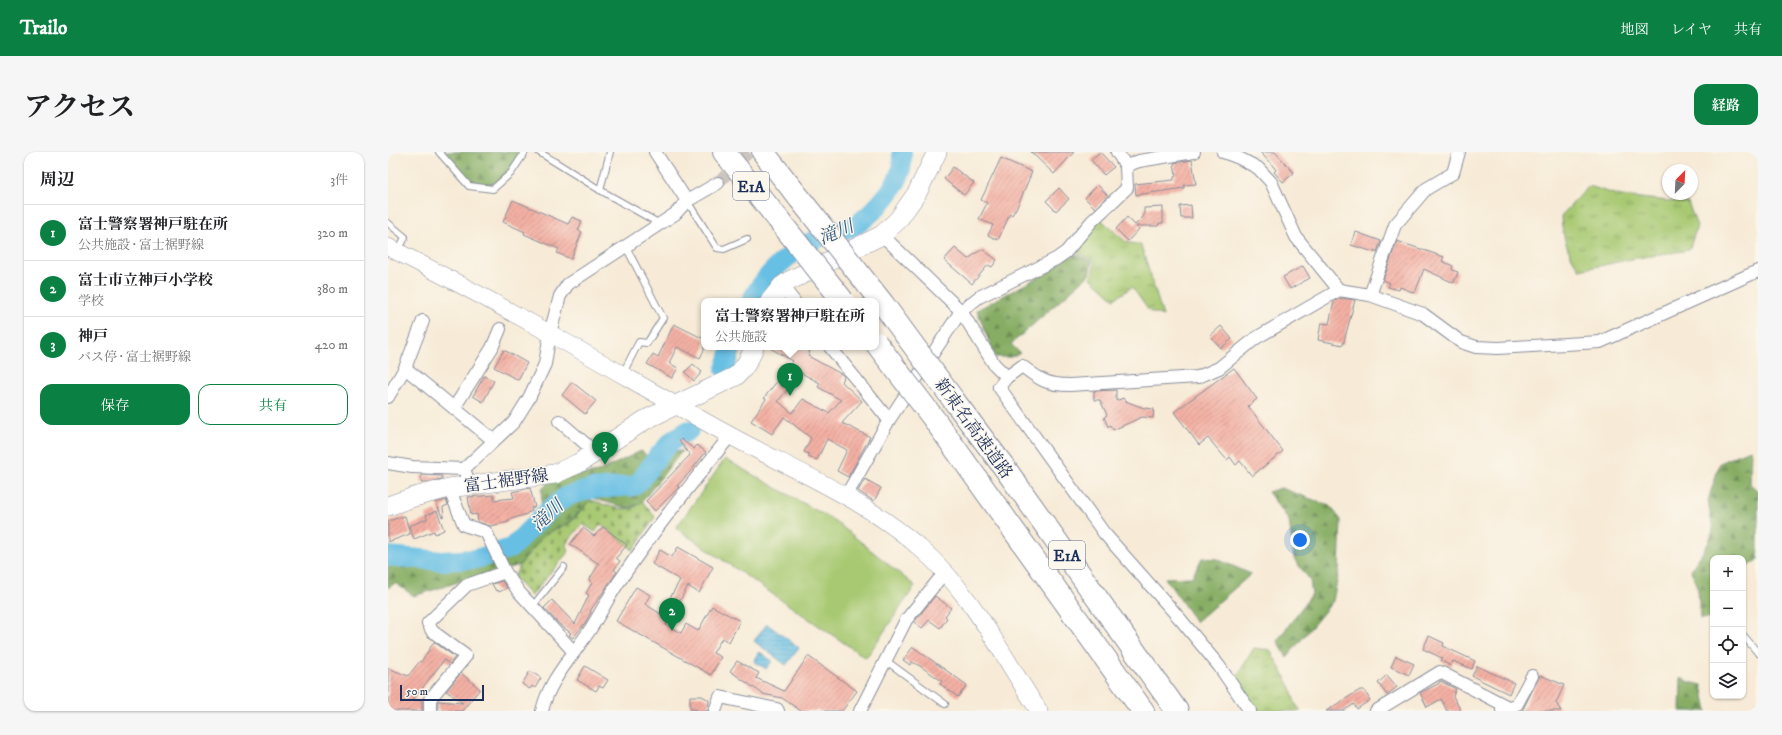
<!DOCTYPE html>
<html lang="ja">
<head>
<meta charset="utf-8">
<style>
  :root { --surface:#fff; --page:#f6f6f6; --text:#202124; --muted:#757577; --line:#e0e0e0; --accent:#0b8043 }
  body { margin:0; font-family:"IM FELL DW Pica","Noto Serif JP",serif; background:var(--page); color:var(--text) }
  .controls { position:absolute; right:12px; bottom:12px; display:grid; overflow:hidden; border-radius:8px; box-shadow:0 1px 3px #0004 }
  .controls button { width:36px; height:36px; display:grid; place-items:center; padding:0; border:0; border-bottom:1px solid var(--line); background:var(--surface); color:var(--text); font:20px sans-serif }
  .compass { position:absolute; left:1274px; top:12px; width:36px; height:36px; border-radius:50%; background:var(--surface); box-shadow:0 1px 3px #0004; rotate:24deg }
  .scale { position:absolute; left:12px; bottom:10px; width:84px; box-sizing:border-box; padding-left:4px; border:2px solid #1b2f5e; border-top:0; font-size:11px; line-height:14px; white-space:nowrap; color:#1b2f5e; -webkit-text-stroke:3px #fbf7ec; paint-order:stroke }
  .you { position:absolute; left:912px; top:388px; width:14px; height:14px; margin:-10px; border:3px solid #fff; border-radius:50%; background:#1a73e8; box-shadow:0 0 0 6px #1a73e833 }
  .badge { display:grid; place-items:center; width:26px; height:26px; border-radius:50%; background:var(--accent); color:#fff; font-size:13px; font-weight:700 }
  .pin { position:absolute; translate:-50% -33px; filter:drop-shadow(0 1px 2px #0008) }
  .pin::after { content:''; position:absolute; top:21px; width:14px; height:12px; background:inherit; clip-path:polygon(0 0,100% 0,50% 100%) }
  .popup { position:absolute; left:313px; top:146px; width:178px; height:52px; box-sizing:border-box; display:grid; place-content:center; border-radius:8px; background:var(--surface); filter:drop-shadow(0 1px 3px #0005); font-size:13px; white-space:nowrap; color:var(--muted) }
  .popup b { font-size:15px; color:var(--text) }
  .popup::after { content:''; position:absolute; left:50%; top:100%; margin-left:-8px; border:8px solid transparent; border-top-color:var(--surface) }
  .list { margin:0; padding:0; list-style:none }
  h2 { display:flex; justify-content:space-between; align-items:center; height:52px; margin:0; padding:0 16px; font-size:17px }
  h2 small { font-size:13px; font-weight:400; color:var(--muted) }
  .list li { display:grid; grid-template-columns:26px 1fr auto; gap:12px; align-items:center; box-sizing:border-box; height:56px; padding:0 16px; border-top:1px solid var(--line) }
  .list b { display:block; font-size:15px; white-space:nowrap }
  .list p { margin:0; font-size:13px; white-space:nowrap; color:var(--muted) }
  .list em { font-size:13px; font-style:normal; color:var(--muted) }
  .actions { display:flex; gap:8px; padding:12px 16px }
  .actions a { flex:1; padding:9px 0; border:1px solid var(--accent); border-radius:12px; text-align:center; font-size:14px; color:var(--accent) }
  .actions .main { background:var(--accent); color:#fff }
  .icon { flex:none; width:22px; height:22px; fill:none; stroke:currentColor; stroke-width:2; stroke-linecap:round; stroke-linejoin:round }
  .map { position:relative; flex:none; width:1370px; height:559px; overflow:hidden; border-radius:12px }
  header { display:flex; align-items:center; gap:24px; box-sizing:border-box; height:56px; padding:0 20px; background:var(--accent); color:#fff }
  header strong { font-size:19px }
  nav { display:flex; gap:22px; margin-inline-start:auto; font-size:14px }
  .intro { display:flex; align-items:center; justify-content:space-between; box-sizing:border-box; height:96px; padding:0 24px }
  h1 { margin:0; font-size:28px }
  .button { padding:10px 18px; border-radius:12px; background:var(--accent); color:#fff; font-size:14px; font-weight:700 }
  main { display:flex; gap:24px; padding:0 24px }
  aside { flex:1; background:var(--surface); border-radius:12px; box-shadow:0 1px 3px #0004 }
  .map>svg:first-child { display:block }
  .grass { fill:url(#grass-tufts); stroke:#627c68 }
  .forest { fill:url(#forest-firs); stroke:#506e61 }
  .cemetery { fill:url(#cemetery-stones); stroke:#627c68 }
  .park { fill:#a8c972; stroke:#627c68 }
  .water { fill:url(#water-rules); stroke:#4177a1 }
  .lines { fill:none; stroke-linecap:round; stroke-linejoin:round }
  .river { stroke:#67bfe4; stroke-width:20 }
  .building { fill:url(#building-hatch); fill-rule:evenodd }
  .street-tunnel { stroke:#cbc5bf; stroke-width:12; stroke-dasharray:12 6; stroke-linecap:butt }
  .lane-casing { stroke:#898d9a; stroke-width:8 }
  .street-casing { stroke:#898d9a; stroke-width:14 }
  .secondary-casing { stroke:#898d9a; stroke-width:18 }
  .primary-casing { stroke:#898d9a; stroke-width:20 }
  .highway-casing { stroke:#898d9a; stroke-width:24 }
  .lane { stroke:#fff; stroke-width:6 }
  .street { stroke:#fff; stroke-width:12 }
  .secondary { stroke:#fff; stroke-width:17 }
  .primary { stroke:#fff; stroke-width:19 }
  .highway { stroke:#fff; stroke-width:22 }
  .highway-bridge-casing { stroke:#898d9a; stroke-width:24; stroke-linecap:butt }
  .highway-bridge { stroke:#fff; stroke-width:22 }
  .labels { text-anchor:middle; stroke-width:3; stroke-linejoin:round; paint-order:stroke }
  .shield { fill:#fbf7ec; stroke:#5e6b89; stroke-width:1 }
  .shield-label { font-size:16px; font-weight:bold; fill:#1b2f5e }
  .street-label { font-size:17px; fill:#1b2f5e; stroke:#fbf7ec }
  .water-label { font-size:18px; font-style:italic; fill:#325a86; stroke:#fbf7ec }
</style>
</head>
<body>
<header>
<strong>Trailo</strong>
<nav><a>地図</a><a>レイヤ</a><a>共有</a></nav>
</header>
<div class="intro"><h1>アクセス</h1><a class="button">経路</a></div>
<main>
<aside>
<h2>周辺<small>3件</small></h2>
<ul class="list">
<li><span class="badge">1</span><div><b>富士警察署神戸駐在所</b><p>公共施設 · 富士裾野線</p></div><em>320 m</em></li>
<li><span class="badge">2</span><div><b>富士市立神戸小学校</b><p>学校</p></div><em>380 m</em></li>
<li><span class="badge">3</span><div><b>神戸</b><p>バス停 · 富士裾野線</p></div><em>420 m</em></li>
</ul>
<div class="actions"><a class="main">保存</a><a>共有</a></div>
</aside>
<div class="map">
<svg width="1370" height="559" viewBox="0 0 1370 559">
  <defs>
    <pattern id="grass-tufts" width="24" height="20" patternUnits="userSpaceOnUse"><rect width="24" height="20" fill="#a8c972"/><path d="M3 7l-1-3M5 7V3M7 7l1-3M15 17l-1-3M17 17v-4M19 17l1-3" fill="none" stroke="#88a461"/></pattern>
    <pattern id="forest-firs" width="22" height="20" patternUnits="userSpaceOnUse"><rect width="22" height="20" fill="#86ad64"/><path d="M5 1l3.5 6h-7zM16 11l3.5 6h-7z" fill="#6d8d56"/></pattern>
    <pattern id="cemetery-stones" width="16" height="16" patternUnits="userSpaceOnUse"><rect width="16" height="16" fill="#a8c972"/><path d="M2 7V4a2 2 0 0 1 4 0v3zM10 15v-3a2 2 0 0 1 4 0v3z" fill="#88a461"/></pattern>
    <pattern id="water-rules" width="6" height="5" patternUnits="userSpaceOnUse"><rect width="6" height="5" fill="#67bfe4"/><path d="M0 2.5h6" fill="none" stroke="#549cbc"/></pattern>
    <pattern id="building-hatch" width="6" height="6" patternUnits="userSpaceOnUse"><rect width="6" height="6" fill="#f4b1a4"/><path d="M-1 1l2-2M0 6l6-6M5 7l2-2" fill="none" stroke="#c59089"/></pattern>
  </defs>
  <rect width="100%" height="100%" fill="#fbf7ec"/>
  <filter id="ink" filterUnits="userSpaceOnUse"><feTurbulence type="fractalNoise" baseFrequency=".025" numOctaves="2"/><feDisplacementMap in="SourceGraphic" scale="8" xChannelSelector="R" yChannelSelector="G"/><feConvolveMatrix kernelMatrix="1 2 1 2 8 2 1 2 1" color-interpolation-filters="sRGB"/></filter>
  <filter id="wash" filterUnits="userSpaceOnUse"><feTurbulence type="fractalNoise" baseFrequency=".012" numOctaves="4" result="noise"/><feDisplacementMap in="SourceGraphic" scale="16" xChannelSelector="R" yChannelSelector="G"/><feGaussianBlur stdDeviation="0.9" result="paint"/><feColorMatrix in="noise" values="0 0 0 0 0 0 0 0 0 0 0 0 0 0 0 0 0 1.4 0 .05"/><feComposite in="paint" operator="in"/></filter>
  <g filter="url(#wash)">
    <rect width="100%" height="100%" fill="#f7ebd7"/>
    <g class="grass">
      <path d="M 1201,34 L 1233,44 L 1300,51 L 1309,74 L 1301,98 L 1243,107 L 1192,118 C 1180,102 1174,84 1173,64 Z"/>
      <path d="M 709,64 L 738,90 L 753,93 L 775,164 L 761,159 L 744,135 L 726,147 L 703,126 L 707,110 L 683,98 Z"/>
      <path d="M 866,496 L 882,498 L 903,536 L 907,551 L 913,559 L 869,559 L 848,526 Z"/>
    </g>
    <g class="forest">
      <path d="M 54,0 L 132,0 L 120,23 L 99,36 L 73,25 Z"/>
      <path d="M 684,101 L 704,110 L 701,123 L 623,192 L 632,201 L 623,205 L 607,205 L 589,158 L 662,119 Z"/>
      <path d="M 1363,297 L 1362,332 L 1370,339 L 1370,408 L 1355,417 L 1355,406 L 1325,406 L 1325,466 L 1312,467 L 1310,438 L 1303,418 L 1320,392 L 1325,379 L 1320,348 L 1332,311 Z"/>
      <path d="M 253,299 L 267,310 L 285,300 L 294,299 L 252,352 L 239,356 L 204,346 L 182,370 L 156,383 L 132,413 L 83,426 L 26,444 L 7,431 L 0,436 L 0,404 L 76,401 L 112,397 L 126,380 L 153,356 L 154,337 L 163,328 L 210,320 Z"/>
      <path d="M 893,336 L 942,354 L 953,368 L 951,419 L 945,449 L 899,505 L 889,489 L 924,442 L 922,428 L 906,407 L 901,368 L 880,340 Z"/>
      <path d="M 814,406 L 829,407 L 863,422 L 808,470 L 777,426 L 804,425 Z"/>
      <path d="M 1293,526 L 1301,530 L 1314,533 L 1319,559 L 1292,559 Z"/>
    </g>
    <path class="cemetery" d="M 202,348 C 218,352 242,365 254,349 L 267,365 L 245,398 L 213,372 L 207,380 L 194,372 L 178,392 L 181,399 L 143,444 L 126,425 L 132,413 L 156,383 L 183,370 Z"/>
    <path class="park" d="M 337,307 L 447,369 L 527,434 L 478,506 L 288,376 Z"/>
    <g class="water">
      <path d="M 379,472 L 411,496 L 398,513 L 366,489 Z"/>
      <path d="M 372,500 L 384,509 L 378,517 L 366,509 Z"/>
    </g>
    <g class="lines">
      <g class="river">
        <path d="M 363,149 C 378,121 403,99 432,85 C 442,80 456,80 466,74 C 482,65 509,36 513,18 C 514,13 514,6 514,0"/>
        <path d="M 337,217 L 344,195"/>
        <path d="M 0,404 L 54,409 L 88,407 L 123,396 L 163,356 L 179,344 L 203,337 L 246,334 L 253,328 L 270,304 L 285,288 L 301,278"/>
      </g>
    </g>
    <g id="blocks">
      <g class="building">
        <path d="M 643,0 L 686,0 L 666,22 Z"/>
        <path d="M 712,0 L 726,15 L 716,23 L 703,8 Z"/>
        <path d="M 872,0 L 887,0 L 906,21 L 895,30 L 886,20 L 888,18 L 885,14 Z"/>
        <path d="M 613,6 L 644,20 L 630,53 L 624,63 L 622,62 L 610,88 L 600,83 L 605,73 L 591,67 L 599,51 L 593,48 Z"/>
        <path d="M 804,8 L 808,32 L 796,33 L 796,36 L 748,43 L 747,32 L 786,28 L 786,25 L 788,24 L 786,11 Z"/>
        <path d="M 565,15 L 586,31 L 576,43 L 556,27 Z"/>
        <path d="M 710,33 L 720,44 L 707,56 L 697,46 Z"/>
        <path d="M 671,36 L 681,47 L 668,59 L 658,49 Z"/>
        <path d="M 125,48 L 180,72 L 184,65 L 194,69 L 190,78 L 194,80 L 183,107 L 169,101 L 171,97 L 136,82 L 137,80 L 115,70 Z"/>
        <path d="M 803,53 L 804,66 L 793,66 L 792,54 Z"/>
        <path d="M 775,55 L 775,71 L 771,71 L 770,74 L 748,74 L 751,77 L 740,89 L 728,77 L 739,65 L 747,73 L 756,64 L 756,56 Z"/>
        <path d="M 968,80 L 993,89 L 989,100 L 986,98 L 986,100 L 963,93 Z"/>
        <path d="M 1009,89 L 1056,105 L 1054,109 L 1065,114 L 1064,118 L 1070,120 L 1066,131 L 1036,117 L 1027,141 L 1012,135 L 1011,138 L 1000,135 L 1002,131 L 995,128 Z"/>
        <path d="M 567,96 L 580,107 L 594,97 L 609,108 L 604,115 L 600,113 L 584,132 L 556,108 Z"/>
        <path d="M 915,114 L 922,126 L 902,137 L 895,125 Z"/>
        <path d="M 954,146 L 967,148 L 955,193 L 930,188 L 933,171 L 941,172 L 946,149 Z"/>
        <path d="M 286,172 L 316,187 L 316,198 L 312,206 L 289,195 L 281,211 L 290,216 L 284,226 L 259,212 L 265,202 L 270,205 Z"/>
        <path d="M 833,174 L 844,187 L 833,196 L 822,184 Z"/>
        <path d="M 380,195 L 413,195 L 422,200 L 420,204 L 455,223 L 456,225 L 454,230 L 474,249 L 454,271 L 482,285 L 460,325 L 449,319 L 459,298 L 439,287 L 429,308 L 420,305 L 421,302 L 416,300 L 423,286 L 396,265 L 384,282 L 363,269 L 378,247 L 376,246 L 405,209 ZM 413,221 L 432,231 L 430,235 L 453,248 L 441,261 L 415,247 L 404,261 L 390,249 Z"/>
        <path d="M 116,198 L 139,211 L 130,228 L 106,215 Z"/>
        <path d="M 305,212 L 314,220 L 306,229 L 297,220 Z"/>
        <path d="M 846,216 L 869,247 L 860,254 L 895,299 L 864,324 L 852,309 L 848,313 L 842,305 L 839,308 L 820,286 L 811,293 L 786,260 Z"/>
        <path d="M 96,224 L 106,229 L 95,250 L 85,244 Z"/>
        <path d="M 184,230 L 208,249 L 197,262 L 174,243 Z"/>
        <path d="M 728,238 L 728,249 L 735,246 L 737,249 L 756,256 L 766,257 L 765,266 L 754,265 L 725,278 L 722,273 L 720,275 L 716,265 L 719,263 L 712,248 L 706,248 L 706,239 Z"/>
        <path d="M 293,287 L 306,297 L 309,293 L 318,300 L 302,320 L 289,334 L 291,335 L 267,359 L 258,349 L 302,303 L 291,289 Z"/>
        <path d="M 33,323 L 54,324 L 54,327 L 41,330 L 33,330 Z"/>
        <path d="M 477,327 L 493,336 L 486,349 L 470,339 Z"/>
        <path d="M 142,336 L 147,355 L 143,356 L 144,359 L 139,361 L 139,362 L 120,368 L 121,370 L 102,374 L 90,370 L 89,362 L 83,363 L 80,345 L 106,343 L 106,348 L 126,346 L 124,340 Z"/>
        <path d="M 58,348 L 60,353 L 55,355 L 56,364 L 54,365 L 48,351 Z"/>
        <path d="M 49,359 L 56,378 L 47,382 L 46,379 L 26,387 L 21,374 L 39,367 L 38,363 Z"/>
        <path d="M 17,364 L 22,382 L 0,390 L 0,369 Z"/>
        <path d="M 215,375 L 239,393 L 228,406 L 232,409 L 226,418 L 229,420 L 202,459 L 203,460 L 197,471 L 185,486 L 181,483 L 183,481 L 172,473 L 156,456 L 164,448 L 187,472 L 201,443 L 198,441 L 204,431 L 201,428 L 211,412 L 182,392 L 195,376 L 206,384 Z"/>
        <path d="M 290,395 L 325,415 L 311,441 L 300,434 L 278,473 L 293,481 L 298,472 L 310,479 L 324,454 L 352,469 L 341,490 L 334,486 L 325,501 L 333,505 L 323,523 L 228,469 L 248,435 L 262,443 L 257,452 L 273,462 L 292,428 L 264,412 L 272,398 L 284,405 Z"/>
        <path d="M 114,429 L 119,436 L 111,440 L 110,438 L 108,439 L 104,432 Z"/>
        <path d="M 547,444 L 563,456 L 557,464 L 559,466 L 552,476 L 541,468 L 534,476 L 526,470 Z"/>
        <path d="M 1041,484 L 1056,491 L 1055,494 L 1087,509 L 1084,517 L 1065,509 L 1063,514 L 1052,508 L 1054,506 L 1035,497 Z"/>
        <path d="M 46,490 L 67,505 L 62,512 L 56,508 L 25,548 L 34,549 L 34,559 L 0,559 L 0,516 L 20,524 L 32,509 L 33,510 Z"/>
        <path d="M 525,495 L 579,533 L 570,545 L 552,532 L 554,529 L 532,514 L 524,510 L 522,513 L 515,508 Z"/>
        <path d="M 420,504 L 469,539 L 454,559 L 413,559 L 394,546 L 375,542 L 342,519 L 349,509 L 371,521 L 368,526 L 396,539 Z"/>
        <path d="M 1008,504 L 1026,512 L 1021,523 L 1003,515 Z"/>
        <path d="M 197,514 L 220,528 L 215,536 L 211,534 L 208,539 L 189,528 Z"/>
        <path d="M 1089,514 L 1126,531 L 1121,542 L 1084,524 Z"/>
        <path d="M 142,519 L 153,526 L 147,536 L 144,534 L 142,537 L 134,532 Z"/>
        <path d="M 73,521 L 92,537 L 74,559 L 50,559 L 50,549 L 75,551 L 58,539 Z"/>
        <path d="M 999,523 L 1009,535 L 999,543 L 990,531 Z"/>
        <path d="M 1152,523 L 1176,533 L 1168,551 L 1173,559 L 1134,559 Z"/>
        <path d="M 1052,529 L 1068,537 L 1065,544 L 1073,559 L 1059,559 L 1053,547 L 1039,555 L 1032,541 L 1050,532 Z"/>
        <path d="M 972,538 L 976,538 L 982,548 L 969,557 L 966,552 L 955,559 L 938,559 Z"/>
        <path d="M 302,544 L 314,544 L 321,548 L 320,559 L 307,559 L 308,557 L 302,557 Z"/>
      </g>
    </g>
  </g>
  <g filter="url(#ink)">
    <use href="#blocks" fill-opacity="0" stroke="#898d9a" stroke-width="1"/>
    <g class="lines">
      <path class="street-tunnel" d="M 330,31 L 361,0"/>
      <defs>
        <g id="lane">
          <path d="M 51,0 L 81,34 L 105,37 L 123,21 L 137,0"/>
          <path d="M 151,0 L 212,38 L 272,72"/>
          <path d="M 212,38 L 222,0"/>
          <path d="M 299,49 L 329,96 L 336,97 L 359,87"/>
          <path d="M 0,71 L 17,85 L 10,100"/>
          <path d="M 235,221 L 251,190 L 259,191 L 275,166 L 238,95"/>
          <path d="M 144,455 L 176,415"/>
          <path d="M 1355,483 L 1370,501"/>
          <path d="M 497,508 L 557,552"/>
        </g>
        <g id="street">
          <path d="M 267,0 L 299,49"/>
          <path d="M 729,0 L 738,14 L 751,9 L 806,0"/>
          <path d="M 835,0 L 851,6 L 870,16 L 883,30 L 908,85 L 951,138"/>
          <path d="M 494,83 L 573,159 L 606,212 L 619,225 L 634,214 C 652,228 659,233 682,233 L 810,225 L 831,216 L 868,186 L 951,138 L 982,143 L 1035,162 L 1073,190 L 1088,195 L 1110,196 L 1212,190 L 1370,119"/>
          <path d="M 394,134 L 406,149"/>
          <path d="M 982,143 L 1007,73 L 1038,37 L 1065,21 L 1071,0"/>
          <path d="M 442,195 L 501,268"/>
          <path d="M 17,216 L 105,288"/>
          <path d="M 619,225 L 611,235 L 716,381 L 793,468 L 831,514 L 862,559"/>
          <path d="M 0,245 L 17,216 L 35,169"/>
          <path d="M 66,256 L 104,196 L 112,177"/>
          <path d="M 171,269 L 207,300"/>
          <path d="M 0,311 L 24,315 L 76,317 L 79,325"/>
          <path d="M 76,317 L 126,270 L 141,246 L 157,212 L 162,181 L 172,144 L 180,132 L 287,62 L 299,49 L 330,31"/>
          <path d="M 61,336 L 76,373 L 98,380 L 117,420 L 131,440 L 186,500"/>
          <path d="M 458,344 L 501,268 L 573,159 L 591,145 L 668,107 L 678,100 L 704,69 L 739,36 L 738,14"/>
          <path d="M 1114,558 L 1129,552 L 1144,524"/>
          <path d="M 42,559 L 42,547 L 78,504 L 44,479 L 40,471 L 79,433 L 117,420"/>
          <path d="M 154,559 C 161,527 186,503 203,476 C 214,459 223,440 235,424 C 268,375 305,330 342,284"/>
          <path d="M 327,559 L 332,545 L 389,557 L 390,559"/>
          <path d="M 472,559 L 518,468 L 557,420"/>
          <path d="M 988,559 L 1052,520 L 1120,555 L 1122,559"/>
        </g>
        <path id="secondary" d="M 0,95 C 55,123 109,152 163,182 C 222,215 281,250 341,283 C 405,318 475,346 531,395 C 584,440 613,502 651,559"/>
        <g id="primary">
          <path d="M 382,149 L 394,134 L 401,129 L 494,83 L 510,68 L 529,41 L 549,0"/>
          <path d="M 0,354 L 26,345 L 61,336 L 167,322 L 191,311 L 257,268 L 348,224 C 357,216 362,207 366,195"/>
        </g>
        <g id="highway">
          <path d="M 336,0 L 390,67"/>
          <path d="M 375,0 L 412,47"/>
          <path d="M 567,250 L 616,315 L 789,559"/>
          <path d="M 546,267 L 755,559"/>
        </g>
      </defs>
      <use href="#lane" class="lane-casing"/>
      <use href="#street" class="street-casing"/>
      <use href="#secondary" class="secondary-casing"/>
      <use href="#primary" class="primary-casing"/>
      <use href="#highway" class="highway-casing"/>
      <use href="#lane" class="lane"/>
      <use href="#street" class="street"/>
      <use href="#secondary" class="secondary"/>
      <use href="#primary" class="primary"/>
      <use href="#highway" class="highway"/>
      <defs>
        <g id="highway-bridge">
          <path d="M 412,47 L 495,152 L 567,250"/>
          <path d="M 390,67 L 455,149"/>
          <path d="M 488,191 L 546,267"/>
        </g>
      </defs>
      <use href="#highway-bridge" class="highway-bridge-casing"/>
      <use href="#highway-bridge" class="highway-bridge"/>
    </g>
  </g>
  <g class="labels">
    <g class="shield">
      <rect x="345" y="20" width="36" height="28" rx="3"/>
      <rect x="661" y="389" width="36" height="28" rx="3"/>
    </g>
    <g class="shield-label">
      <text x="363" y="40">E1A</text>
      <text x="679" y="409">E1A</text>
    </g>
    <g class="street-label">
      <text transform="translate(586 276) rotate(54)" y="6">新東名高速道路</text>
      <text transform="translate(118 328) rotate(-8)" y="6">富士裾野線</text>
    </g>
    <g class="water-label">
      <text transform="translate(448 80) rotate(-23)" y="6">滝川</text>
      <text transform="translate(159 363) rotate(-43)" y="6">滝川</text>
    </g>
  </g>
</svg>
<div class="controls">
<button>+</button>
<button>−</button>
<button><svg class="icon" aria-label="locate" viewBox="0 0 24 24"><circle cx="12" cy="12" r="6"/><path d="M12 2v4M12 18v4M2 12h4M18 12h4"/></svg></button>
<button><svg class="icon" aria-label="layers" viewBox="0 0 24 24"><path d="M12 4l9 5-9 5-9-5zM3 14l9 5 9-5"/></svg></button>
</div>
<svg class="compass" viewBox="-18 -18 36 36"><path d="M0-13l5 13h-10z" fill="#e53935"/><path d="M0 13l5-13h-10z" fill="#757577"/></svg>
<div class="scale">50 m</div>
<div class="you"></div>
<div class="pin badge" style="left:402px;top:244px">1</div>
<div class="popup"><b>富士警察署神戸駐在所</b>公共施設</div>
<div class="pin badge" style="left:284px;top:479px">2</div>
<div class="pin badge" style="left:217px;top:313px">3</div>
</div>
</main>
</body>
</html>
